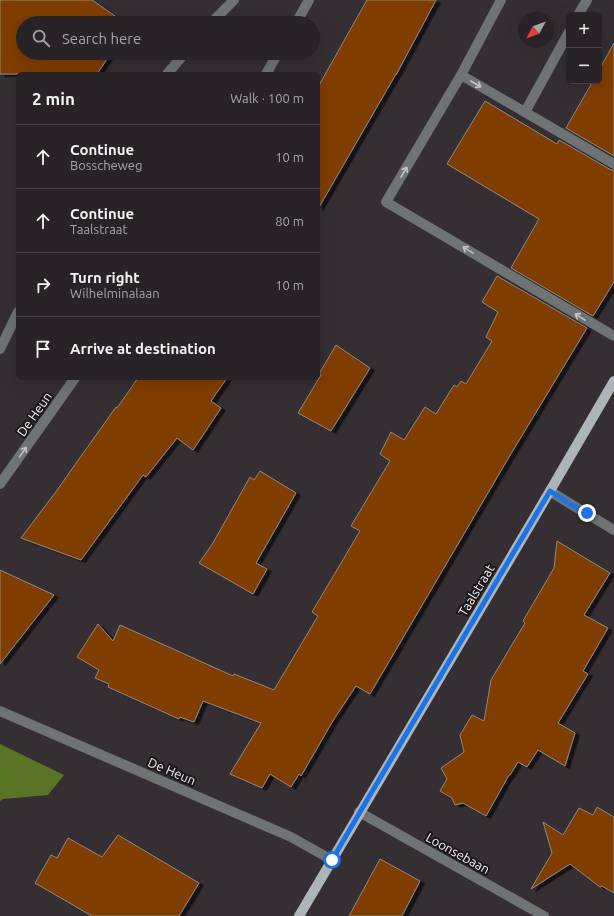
<!DOCTYPE html>
<html lang="en">
<head>
<meta charset="utf-8">
<style>
  :root { --surface:#282327; --page:#342f33; --text:#f1f3f6; --muted:#a5a4a7; --line:#444044 }
  body { margin:0; font-family:Ubuntu,sans-serif; background:var(--page); color:var(--text) }
  .controls { position:absolute; right:12px; top:12px; display:grid; overflow:hidden; border-radius:6px; box-shadow:0 4px 16px #0002 }
  .controls button { width:36px; height:36px; display:grid; place-items:center; padding:0; border:0; border-bottom:1px solid var(--line); background:var(--surface); color:var(--text); font:20px sans-serif }
  .compass { position:absolute; left:518px; top:12px; width:36px; height:36px; border-radius:50%; background:var(--surface); box-shadow:0 4px 16px #0002; rotate:229deg }
  .stop { position:absolute; width:12px; height:12px; margin:-9px; border:3px solid #1a73e8; border-radius:50%; background:#fff }
  .stop.end { background:#1a73e8; border-color:#fff; box-shadow:0 1px 4px #0008 }
  .list { margin:0; padding:0; list-style:none }
  h2 { display:flex; justify-content:space-between; align-items:center; height:52px; margin:0; padding:0 16px; font-size:17px }
  h2 small { font-size:13px; font-weight:400; color:var(--muted) }
  .list li { display:grid; grid-template-columns:26px 1fr auto; gap:12px; align-items:center; box-sizing:border-box; height:64px; padding:0 16px; border-top:1px solid var(--line) }
  .list b { display:block; font-size:15px; white-space:nowrap }
  .list p { margin:0; font-size:13px; white-space:nowrap; color:var(--muted) }
  .list em { font-size:13px; font-style:normal; color:var(--muted) }
  .icon { flex:none; width:22px; height:22px; fill:none; stroke:currentColor; stroke-width:2; stroke-linecap:round; stroke-linejoin:round }
  .map { position:relative; flex:none; width:614px; height:916px; overflow:hidden }
  .search { position:absolute; background:var(--surface); box-shadow:0 4px 16px #0002; left:16px; top:16px; width:304px; height:44px; display:flex; align-items:center; gap:10px; box-sizing:border-box; padding:0 14px; border-radius:22px; color:var(--muted); font-size:15px }
  .panel { position:absolute; background:var(--surface); box-shadow:0 4px 16px #0002; left:16px; top:72px; width:304px; height:308px; border-radius:6px }
  .map>svg:first-child { display:block }
  .forest { fill:#597424 }
  .building { fill:#7f3d00; stroke:#908883; filter:url(#shadow) }
  .lines { fill:none; stroke-linecap:round; stroke-linejoin:round }
  .minor { stroke:#6f7375; stroke-width:10 }
  .major { stroke:#adb5b8; stroke-width:10 }
  .oneway { stroke:#c5c4c8 }
  .route { stroke:#1a73e8; stroke-width:5 }
  .labels { text-anchor:middle; stroke-width:4; stroke-linejoin:round; paint-order:stroke }
  .street-label { font-size:13px; fill:#f4f0f4; stroke:#1b181a }
</style>
</head>
<body>
<div class="map">
<svg width="614" height="916" viewBox="0 0 614 916">
  <defs>
    <filter id="shadow"><feDropShadow dx="4.5" dy="2.5" stdDeviation="0" flood-color="#0009"/></filter>
  </defs>
  <rect width="100%" height="100%" fill="#352f34"/>
  <path class="forest" d="M 0,744 L 64,775 L 48,795 L 3,799 L 0,801 Z"/>
  <g class="building">
    <path d="M 0,0 L 92,0 L 125,23 L 23,23 L 23,53 L 111,53 L 97,74 L 0,74 Z"/>
    <path d="M 367,0 L 436,0 L 396,75 L 396,74 L 318,209 L 318,87 Z"/>
    <path d="M 614,43 L 614,156 L 566,128 L 593,81 L 599,81 L 599,70 Z"/>
    <path d="M 485,101 L 557,144 L 559,140 L 611,170 L 614,170 L 614,282 L 593,316 L 511,268 L 539,219 L 447,164 Z"/>
    <path d="M 497,276 L 587,328 L 509,457 L 370,694 L 356,686 L 334,719 L 301,776 L 299,774 L 291,787 L 270,774 L 262,788 L 230,774 L 261,723 L 203,701 L 194,722 L 180,717 L 179,719 L 108,687 L 109,684 L 95,678 L 99,670 L 77,657 L 98,624 L 113,641 L 120,625 L 233,676 L 234,674 L 274,690 L 318,616 L 312,612 L 360,531 L 351,526 L 390,461 L 380,454 L 391,432 L 404,440 L 425,407 L 436,414 L 454,385 L 457,387 L 461,381 L 466,384 L 492,341 L 486,337 L 498,312 L 482,302 Z"/>
    <path d="M 336,345 L 370,368 L 331,431 L 298,413 L 321,375 L 319,374 Z"/>
    <path d="M 138,378 L 227,378 L 211,401 L 221,408 L 193,450 L 177,438 L 146,477 L 143,475 L 81,560 L 21,538 L 55,493 L 116,407 L 117,408 Z"/>
    <path d="M 260,471 L 296,493 L 256,563 L 267,569 L 253,594 L 199,563 L 213,543 L 250,477 L 254,480 Z"/>
    <path d="M 557,541 L 610,573 L 584,615 L 608,628 L 583,671 L 588,674 L 558,723 L 575,733 L 565,766 L 538,750 L 527,767 L 518,762 L 510,775 L 509,775 L 486,816 L 463,803 L 455,805 L 452,798 L 440,791 L 447,779 L 441,768 L 464,752 L 460,735 L 472,715 L 484,721 L 491,680 L 525,623 L 523,621 L 554,568 Z"/>
    <path d="M 0,570 L 54,595 L 0,664 Z"/>
    <path d="M 597,807 L 614,817 L 614,893 L 602,886 L 600,887 L 570,864 L 531,889 L 552,853 L 543,822 L 563,835 L 579,808 L 593,815 Z"/>
    <path d="M 118,835 L 199,883 L 179,916 L 92,916 L 35,883 L 51,855 L 57,858 L 68,838 L 102,857 Z"/>
    <path d="M 380,859 L 420,881 L 402,916 L 349,916 Z"/>
  </g>
  <g class="lines">
    <g class="minor">
      <path d="M 578,15 L 587,0"/>
      <path d="M 211,23 L 234,0"/>
      <path d="M 296,23 L 309,0"/>
      <path d="M 167,74 L 185,53"/>
      <path d="M 266,74 L 278,53"/>
      <path d="M 461,75 L 501,0"/>
      <path d="M 525,112 L 569,32"/>
      <path d="M 614,164 L 461,75 L 386,202 L 614,336"/>
      <path d="M 0,349 L 18,312"/>
      <path d="M 0,484 L 75,378"/>
      <path d="M 550,491 C 571,505 593,517 614,530"/>
      <path d="M 0,711 L 291,837 L 332,860"/>
      <path d="M 359,812 L 544,916"/>
    </g>
    <path class="major" d="M 299,916 L 550,491 L 614,381"/>
  </g>
  <defs><path id="oneway-shaft" d="M-6 0H5M1.5-3L5.5 0L1.5 3" fill="none" stroke-width="1.6" stroke-linecap="round" stroke-linejoin="round"/></defs>
  <g class="oneway">
    <use href="#oneway-shaft" transform="translate(476 84) rotate(30)"/>
    <use href="#oneway-shaft" transform="translate(404 172) rotate(-59)"/>
    <use href="#oneway-shaft" transform="translate(468 250) rotate(-149)"/>
    <use href="#oneway-shaft" transform="translate(580 317) rotate(-149)"/>
    <use href="#oneway-shaft" transform="translate(23 452) rotate(-55)"/>
  </g>
  <g class="lines">
    <path class="route" d="M 332,860 L 360,812 L 550,491 L 570,504 L 587,513"/>
  </g>
  <g class="labels">
    <g class="street-label">
      <text transform="translate(34 414) rotate(-55)" y="5">De Heun</text>
      <text transform="translate(476 590) rotate(-59)" y="5">Taalstraat</text>
      <text transform="translate(172 771) rotate(23)" y="5">De Heun</text>
      <text transform="translate(458 853) rotate(29)" y="5">Loonsebaan</text>
    </g>
  </g>
</svg>
<div class="controls">
<button>+</button>
<button>−</button>
</div>
<svg class="compass" viewBox="-18 -18 36 36"><path d="M0-13l5 13h-10z" fill="#e53935"/><path d="M0 13l5-13h-10z" fill="#a5a4a7"/></svg>
<div class="stop" style="left:332px;top:860px"></div>
<div class="stop end" style="left:587px;top:513px"></div>
<div class="search"><svg class="icon" aria-label="search" viewBox="0 0 24 24"><circle cx="10" cy="10" r="6"/><path d="M15 15l6 6"/></svg>Search here</div>
<section class="panel">
<h2>2 min<small>Walk · 100 m</small></h2>
<ul class="list">
<li><svg class="icon" aria-label="ahead" viewBox="0 0 24 24"><path d="M12 20V5M6 11l6-6 6 6"/></svg><div><b>Continue</b><p>Bosscheweg</p></div><em>10 m</em></li>
<li><svg class="icon" aria-label="ahead" viewBox="0 0 24 24"><path d="M12 20V5M6 11l6-6 6 6"/></svg><div><b>Continue</b><p>Taalstraat</p></div><em>80 m</em></li>
<li><svg class="icon" aria-label="right" viewBox="0 0 24 24"><path d="M7 20v-9h11M14 6l5 5-5 5"/></svg><div><b>Turn right</b><p>Wilhelminalaan</p></div><em>10 m</em></li>
<li><svg class="icon" aria-label="arrive" viewBox="0 0 24 24"><path d="M6 21V4h12l-3 4 3 4H6"/></svg><div><b>Arrive at destination</b></div></li>
</ul>
</section>
</div>
</body>
</html>
